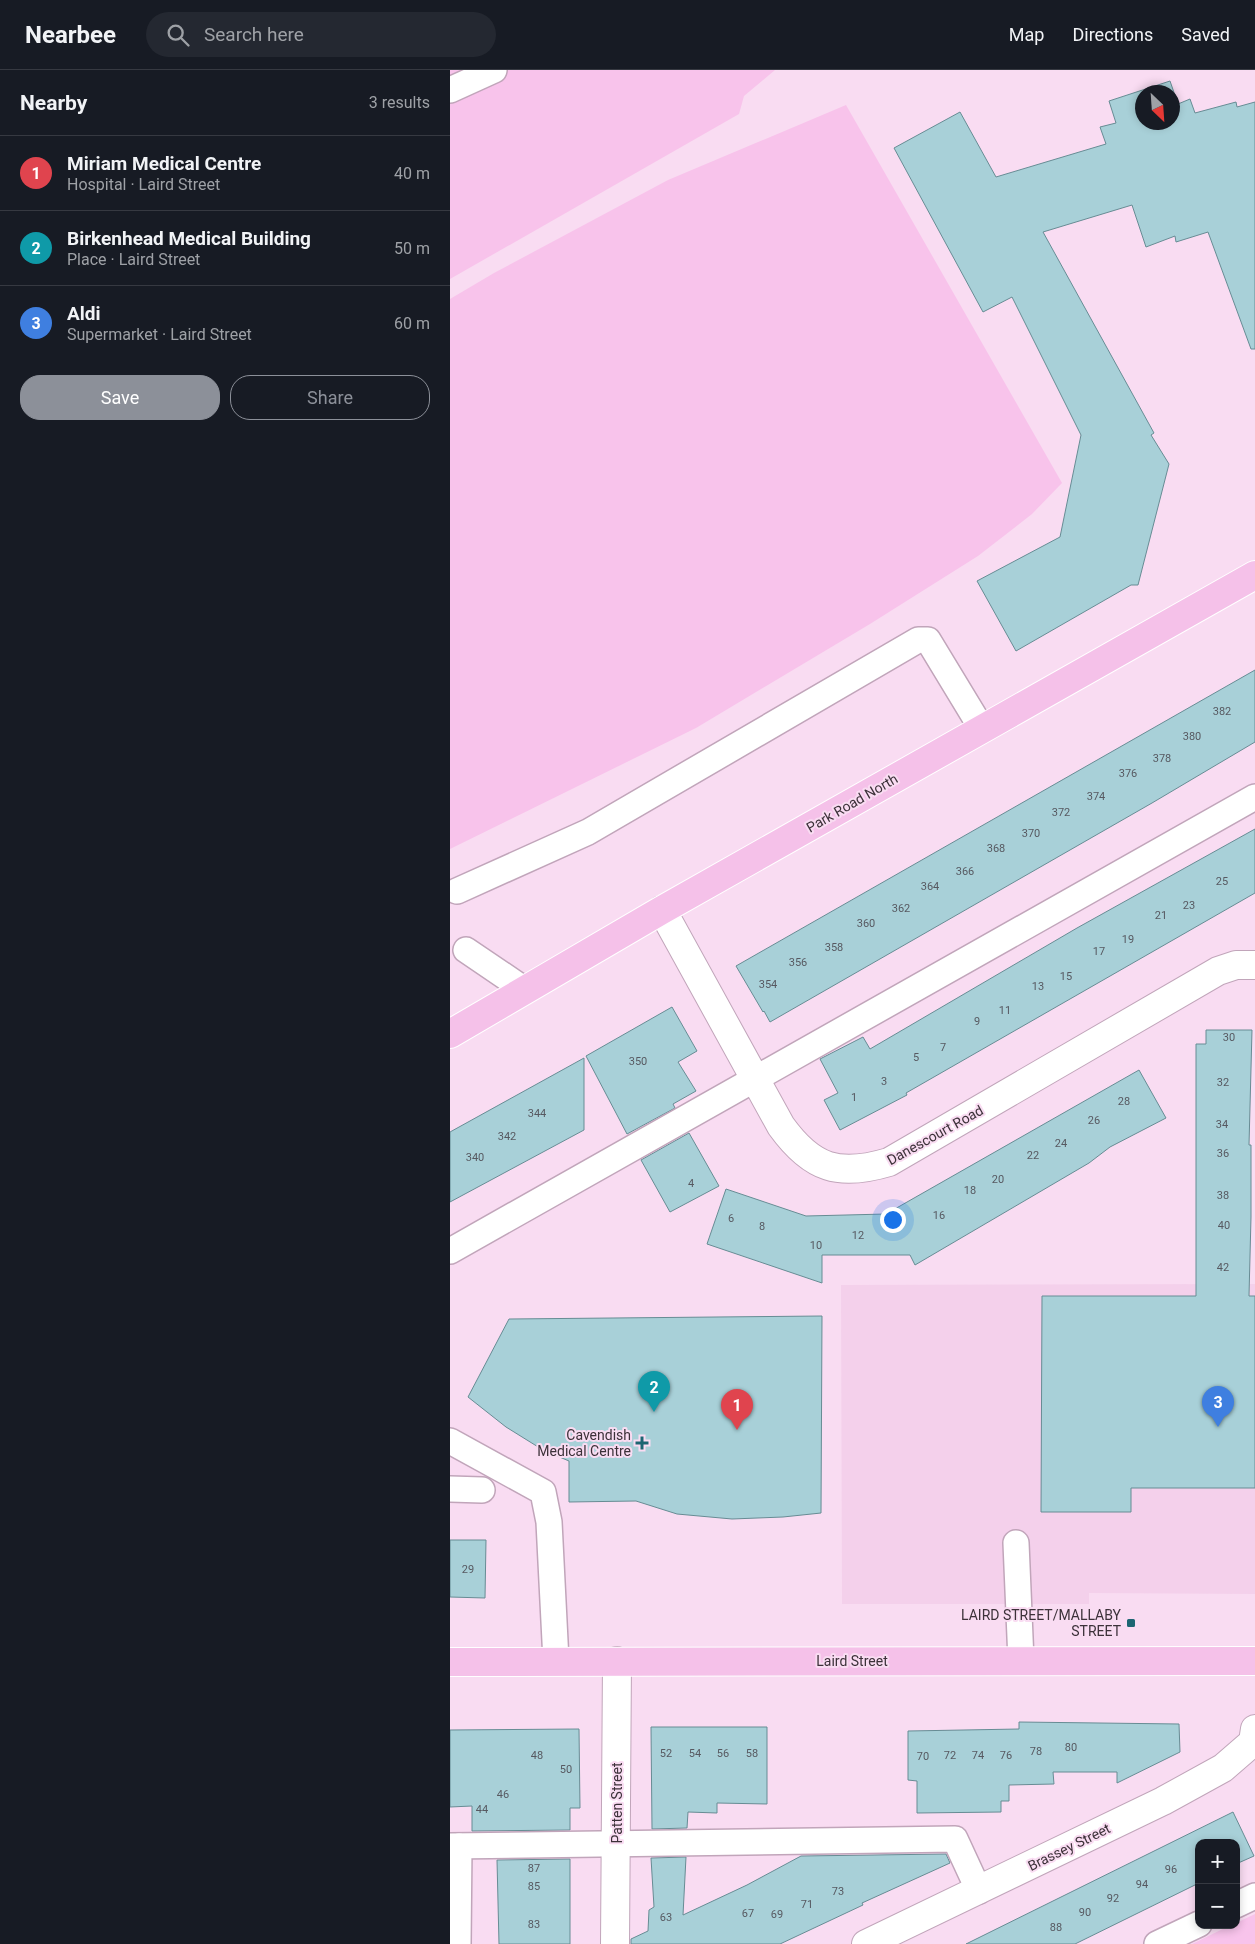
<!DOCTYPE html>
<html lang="en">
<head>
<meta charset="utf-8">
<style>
  :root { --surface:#171b24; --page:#242831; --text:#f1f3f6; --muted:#9ea1a6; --line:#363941; --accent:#8c9099 }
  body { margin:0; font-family:Roboto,sans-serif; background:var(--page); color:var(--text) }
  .controls { position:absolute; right:15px; bottom:15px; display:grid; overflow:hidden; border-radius:10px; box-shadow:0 2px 8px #0003 }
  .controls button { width:45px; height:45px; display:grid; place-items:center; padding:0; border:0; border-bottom:1px solid var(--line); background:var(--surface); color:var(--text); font:25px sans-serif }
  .compass { position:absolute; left:685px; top:15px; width:45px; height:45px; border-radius:50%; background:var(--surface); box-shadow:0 2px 8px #0003; rotate:155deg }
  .you { position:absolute; left:442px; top:1149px; width:18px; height:18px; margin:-12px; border:4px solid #fff; border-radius:50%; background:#1a73e8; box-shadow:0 0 0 8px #1a73e833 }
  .badge { display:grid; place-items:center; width:32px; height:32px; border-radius:50%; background:var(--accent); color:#fff; font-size:16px; font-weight:700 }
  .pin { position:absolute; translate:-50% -41px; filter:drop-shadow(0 1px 2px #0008) }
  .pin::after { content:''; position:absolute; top:26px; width:18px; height:15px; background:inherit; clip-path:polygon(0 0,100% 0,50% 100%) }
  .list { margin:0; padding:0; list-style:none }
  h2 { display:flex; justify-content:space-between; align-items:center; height:65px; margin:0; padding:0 20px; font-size:21px }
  h2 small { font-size:16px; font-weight:400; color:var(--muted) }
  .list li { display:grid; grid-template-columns:32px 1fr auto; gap:15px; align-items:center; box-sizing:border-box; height:75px; padding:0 20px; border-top:1px solid var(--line) }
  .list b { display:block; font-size:19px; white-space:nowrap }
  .list p { margin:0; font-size:16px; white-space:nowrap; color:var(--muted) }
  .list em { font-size:16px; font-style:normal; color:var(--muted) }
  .actions { display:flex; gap:10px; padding:15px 20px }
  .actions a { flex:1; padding:11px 0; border:1px solid var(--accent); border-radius:20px; text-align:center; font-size:18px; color:var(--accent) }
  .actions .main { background:var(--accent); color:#fff }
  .icon { flex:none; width:28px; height:28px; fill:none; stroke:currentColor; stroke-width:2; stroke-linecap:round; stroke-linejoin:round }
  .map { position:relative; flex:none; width:805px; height:1874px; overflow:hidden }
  header { display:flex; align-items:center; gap:30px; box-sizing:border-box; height:70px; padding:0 25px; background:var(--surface); border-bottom:1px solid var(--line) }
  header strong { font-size:24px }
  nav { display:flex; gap:28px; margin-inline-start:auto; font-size:18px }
  .search { width:350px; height:45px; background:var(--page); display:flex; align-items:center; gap:12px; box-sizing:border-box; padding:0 18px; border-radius:28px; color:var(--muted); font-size:19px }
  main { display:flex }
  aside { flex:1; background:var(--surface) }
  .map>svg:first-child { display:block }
  .built { fill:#f4d0eb }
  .green { fill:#f8c3eb }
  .building { fill:#a8d0d8; stroke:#678c94; fill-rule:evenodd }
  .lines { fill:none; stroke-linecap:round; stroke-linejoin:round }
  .lane-casing { stroke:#c1a5ba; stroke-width:28 }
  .street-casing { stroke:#c1a5ba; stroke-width:30 }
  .primary-casing { stroke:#fff; stroke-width:30 }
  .lane { stroke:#fff; stroke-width:25 }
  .street { stroke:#fff; stroke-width:28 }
  .primary { stroke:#f5c1e9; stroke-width:28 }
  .poi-dot { fill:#1c6572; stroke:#f9dcf2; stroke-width:2 }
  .labels { text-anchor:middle; stroke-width:4; stroke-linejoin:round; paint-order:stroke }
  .number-label { font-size:11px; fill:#575961 }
  .street-label { font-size:14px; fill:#3c3139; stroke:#f9dcf2 }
  .poi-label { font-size:14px; fill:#3c3139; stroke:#f9dcf2; text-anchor:end }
</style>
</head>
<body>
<header>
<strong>Nearbee</strong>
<div class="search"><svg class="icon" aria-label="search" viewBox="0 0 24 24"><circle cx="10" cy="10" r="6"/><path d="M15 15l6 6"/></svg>Search here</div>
<nav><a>Map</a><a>Directions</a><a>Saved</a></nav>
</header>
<main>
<aside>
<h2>Nearby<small>3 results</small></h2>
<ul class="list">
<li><span class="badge" style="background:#e0444e">1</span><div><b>Miriam Medical Centre</b><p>Hospital · Laird Street</p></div><em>40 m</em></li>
<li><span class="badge" style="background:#0f9aa8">2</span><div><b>Birkenhead Medical Building</b><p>Place · Laird Street</p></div><em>50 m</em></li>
<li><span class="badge" style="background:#3f7fe0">3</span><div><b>Aldi</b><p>Supermarket · Laird Street</p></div><em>60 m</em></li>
</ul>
<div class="actions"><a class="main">Save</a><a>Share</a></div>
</aside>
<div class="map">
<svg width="805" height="1874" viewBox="0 0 805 1874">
  <rect width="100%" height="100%" fill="#f9dcf2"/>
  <path class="built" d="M 805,1214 L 805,1524 L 639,1523 L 639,1534 L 392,1534 L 391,1215 Z"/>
  <g class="green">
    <path d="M 0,0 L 325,0 L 294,26 L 289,44 L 0,209 Z"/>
    <path d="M 396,35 L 612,413 L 582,444 L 528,486 L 420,554 L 246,658 L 0,779 L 0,229 L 44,203 L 218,110 Z"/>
    <path d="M 805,1844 L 805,1874 L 742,1874 L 781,1855 L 786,1855 L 786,1853 Z"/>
  </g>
  <g class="building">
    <path d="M 720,11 L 728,34 L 740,29 L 745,43 L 786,32 L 787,37 L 805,32 L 805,279 L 801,279 L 758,162 L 726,172 L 725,166 L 696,177 L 682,135 L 593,162 L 704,363 L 701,365 L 719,394 L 688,515 L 681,515 L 566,581 L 527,511 L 610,467 L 631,365 L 562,227 L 533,242 L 444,78 L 510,42 L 546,107 L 656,74 L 650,57 L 666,53 L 659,31 ZM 692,22 L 722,22 L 722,52 L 692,52 Z"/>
    <path d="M 805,600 L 805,672 L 702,733 L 320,952 L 314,941 L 313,942 L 286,896 Z"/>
    <path d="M 805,759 L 805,823 L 456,1023 L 457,1025 L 390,1060 L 374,1030 L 388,1023 L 370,989 L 413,967 L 420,979 L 627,858 Z"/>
    <path d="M 222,937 L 247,981 L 228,992 L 246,1021 L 223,1034 L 225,1038 L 177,1064 L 136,986 Z"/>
    <path d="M 756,960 L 802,960 L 799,1075 L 801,1075 L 801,1147 L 799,1226 L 805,1226 L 805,1418 L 681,1418 L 681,1442 L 591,1442 L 592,1226 L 746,1226 L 746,974 L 756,974 Z"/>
    <path d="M 134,988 L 134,1060 L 0,1132 L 0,1062 Z"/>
    <path d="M 689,1000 L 716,1048 L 660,1077 L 639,1093 L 465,1195 L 460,1185 L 372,1185 L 372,1213 L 257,1174 L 276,1119 L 356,1146 L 436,1144 Z"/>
    <path d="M 239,1063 L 269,1116 L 220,1142 L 191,1090 Z"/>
    <path d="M 372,1246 L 371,1443 L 333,1447 L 282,1449 L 227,1444 L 186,1431 L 119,1432 L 119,1391 L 93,1380 L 56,1357 L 18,1327 L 59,1249 Z"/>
    <path d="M 0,1470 L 36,1470 L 35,1528 L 0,1527 Z"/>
    <path d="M 569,1652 L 729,1654 L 730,1682 L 667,1713 L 667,1702 L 603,1702 L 604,1714 L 559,1715 L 559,1731 L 551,1731 L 551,1742 L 467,1743 L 467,1711 L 458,1710 L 458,1661 L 569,1659 Z"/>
    <path d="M 201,1657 L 317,1657 L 317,1734 L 267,1733 L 267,1743 L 238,1742 L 237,1758 L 202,1759 Z"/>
    <path d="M 129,1659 L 130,1738 L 120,1738 L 120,1760 L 22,1761 L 22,1736 L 0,1737 L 0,1660 Z"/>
    <path d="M 783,1742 L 804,1786 L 786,1794 L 786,1773 L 749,1773 L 749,1813 L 625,1874 L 516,1874 Z"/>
    <path d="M 496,1784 L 500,1793 L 412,1833 L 413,1835 L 330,1874 L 181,1874 L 181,1869 L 198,1861 L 199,1840 L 204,1837 L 201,1788 L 236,1787 L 233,1845 L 297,1815 L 351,1786 Z"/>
    <path d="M 120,1789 L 120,1874 L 49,1874 L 47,1790 Z"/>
  </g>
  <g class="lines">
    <defs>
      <g id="lane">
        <path d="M 0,20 L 44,0"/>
        <path d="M 7,821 L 138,762 L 468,570 L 478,570 L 532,659"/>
        <path d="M 16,880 L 75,920"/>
        <path d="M 0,1181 L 805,727"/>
        <path d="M 0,1371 L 93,1422 L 99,1452 L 106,1591"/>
        <path d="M 0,1419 L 32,1420"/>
        <path d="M 566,1473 L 571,1591"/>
        <path d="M 0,1776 L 505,1769 L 529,1821"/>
        <path d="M 786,1835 L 805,1826"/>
        <path d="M 8,1874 L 9,1776"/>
        <path d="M 707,1874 L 749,1854"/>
      </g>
      <g id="street">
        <path d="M 212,840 L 331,1056 C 362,1099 389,1107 439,1092 L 768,901 L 786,895 L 805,895"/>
        <path d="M 165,1874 L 167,1591"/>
        <path d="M 416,1874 L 713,1731 L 773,1698 L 803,1672 L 805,1659"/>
      </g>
      <g id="primary">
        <path d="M 0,964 L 212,840 L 805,505"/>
        <path d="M 0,1592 L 805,1591"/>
      </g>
    </defs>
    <use href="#lane" class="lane-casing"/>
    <use href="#street" class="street-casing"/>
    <use href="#primary" class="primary-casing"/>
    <use href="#lane" class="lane"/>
    <use href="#street" class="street"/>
    <use href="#primary" class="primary"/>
  </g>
  <g class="poi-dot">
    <path d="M189.5 1365.5h5v5h5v5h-5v5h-5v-5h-5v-5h5z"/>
    <rect x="676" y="1548" width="10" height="10" rx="2.5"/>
  </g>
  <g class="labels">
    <g class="number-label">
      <text x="772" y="645">382</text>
      <text x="742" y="670">380</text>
      <text x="712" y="692">378</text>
      <text x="678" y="707">376</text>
      <text x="646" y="730">374</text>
      <text x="611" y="746">372</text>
      <text x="581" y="767">370</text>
      <text x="546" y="782">368</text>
      <text x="515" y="805">366</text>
      <text x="772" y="815">25</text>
      <text x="480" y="820">364</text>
      <text x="739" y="839">23</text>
      <text x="451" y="842">362</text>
      <text x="711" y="849">21</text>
      <text x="416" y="857">360</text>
      <text x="678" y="873">19</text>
      <text x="384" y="881">358</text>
      <text x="649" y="885">17</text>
      <text x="348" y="896">356</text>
      <text x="616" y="910">15</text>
      <text x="318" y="918">354</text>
      <text x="588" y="920">13</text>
      <text x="555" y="944">11</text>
      <text x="527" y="955">9</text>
      <text x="779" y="971">30</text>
      <text x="493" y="981">7</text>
      <text x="466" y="991">5</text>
      <text x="188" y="995">350</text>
      <text x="434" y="1015">3</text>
      <text x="773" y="1016">32</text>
      <text x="404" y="1031">1</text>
      <text x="674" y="1035">28</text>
      <text x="87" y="1047">344</text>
      <text x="644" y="1054">26</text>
      <text x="772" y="1058">34</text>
      <text x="57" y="1070">342</text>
      <text x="611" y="1077">24</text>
      <text x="773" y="1087">36</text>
      <text x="583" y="1089">22</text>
      <text x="25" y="1091">340</text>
      <text x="548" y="1113">20</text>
      <text x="241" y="1117">4</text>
      <text x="520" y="1124">18</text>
      <text x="773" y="1129">38</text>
      <text x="489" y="1149">16</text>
      <text x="281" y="1152">6</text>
      <text x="774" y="1159">40</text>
      <text x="312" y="1160">8</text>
      <text x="408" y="1169">12</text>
      <text x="366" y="1179">10</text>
      <text x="773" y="1201">42</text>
      <text x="18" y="1503">29</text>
      <text x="621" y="1681">80</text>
      <text x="586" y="1685">78</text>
      <text x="216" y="1687">52</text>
      <text x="245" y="1687">54</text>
      <text x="273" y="1687">56</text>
      <text x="302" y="1687">58</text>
      <text x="87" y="1689">48</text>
      <text x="500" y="1689">72</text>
      <text x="528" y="1689">74</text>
      <text x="556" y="1689">76</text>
      <text x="473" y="1690">70</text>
      <text x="116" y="1703">50</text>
      <text x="53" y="1728">46</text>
      <text x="32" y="1743">44</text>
      <text x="84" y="1802">87</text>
      <text x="721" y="1803">96</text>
      <text x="692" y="1818">94</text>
      <text x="84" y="1820">85</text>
      <text x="388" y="1825">73</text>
      <text x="663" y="1832">92</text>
      <text x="357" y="1838">71</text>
      <text x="635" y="1846">90</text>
      <text x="298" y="1847">67</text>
      <text x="327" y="1848">69</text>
      <text x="216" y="1851">63</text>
      <text x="84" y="1858">83</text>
      <text x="606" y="1861">88</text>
    </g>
    <g class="street-label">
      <text transform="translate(402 733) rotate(-30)" y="5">Park Road North</text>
      <text transform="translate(485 1065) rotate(-29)" y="5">Danescourt Road</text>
      <text x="402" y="1596">Laird Street</text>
      <text transform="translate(167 1733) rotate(-90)" y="5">Patten Street</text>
      <text transform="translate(619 1777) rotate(-26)" y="5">Brassey Street</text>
    </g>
    <g class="poi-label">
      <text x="181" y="1370">Cavendish<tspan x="181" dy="16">Medical Centre</tspan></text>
      <text x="671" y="1550">LAIRD STREET/MALLABY<tspan x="671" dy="16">STREET</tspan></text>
    </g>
  </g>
</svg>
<div class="controls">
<button>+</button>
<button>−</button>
</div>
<svg class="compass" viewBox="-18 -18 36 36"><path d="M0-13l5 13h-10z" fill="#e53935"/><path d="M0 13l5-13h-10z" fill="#9ea1a6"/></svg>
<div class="you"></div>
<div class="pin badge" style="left:287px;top:1360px;background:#e0444e">1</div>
<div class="pin badge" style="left:204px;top:1342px;background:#0f9aa8">2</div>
<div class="pin badge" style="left:768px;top:1357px;background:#3f7fe0">3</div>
</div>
</main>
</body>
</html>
